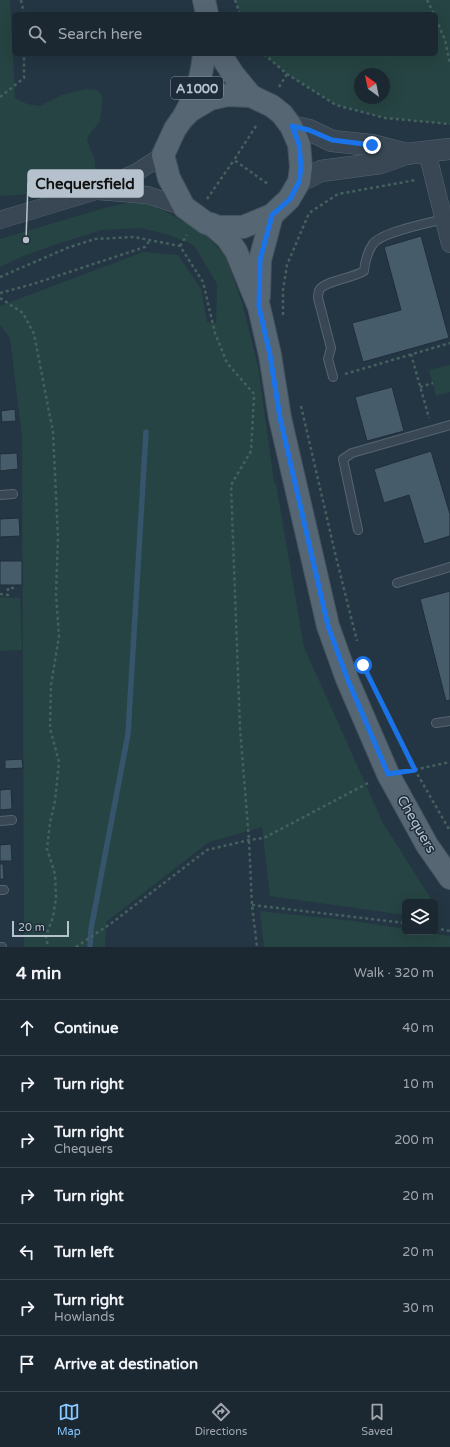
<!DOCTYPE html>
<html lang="en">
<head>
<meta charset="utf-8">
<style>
  :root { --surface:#1b2832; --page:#28343e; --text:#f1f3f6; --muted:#a0a6ac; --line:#39444d; --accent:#88c7ff }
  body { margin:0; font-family:"Varela Round",sans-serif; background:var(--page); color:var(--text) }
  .controls { position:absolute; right:12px; bottom:12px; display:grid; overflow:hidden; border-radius:6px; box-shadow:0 4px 16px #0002 }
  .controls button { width:36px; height:36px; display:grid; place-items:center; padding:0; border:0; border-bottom:1px solid var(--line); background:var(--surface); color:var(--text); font:20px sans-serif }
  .compass { position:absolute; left:354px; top:68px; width:36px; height:36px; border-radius:50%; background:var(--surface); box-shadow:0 4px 16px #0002; rotate:327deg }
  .scale { position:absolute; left:12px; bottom:10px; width:57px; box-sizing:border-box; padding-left:4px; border:2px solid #b5c2cd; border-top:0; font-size:11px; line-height:14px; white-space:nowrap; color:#b5c2cd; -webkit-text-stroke:3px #1d2c38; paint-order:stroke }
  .stop { position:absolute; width:12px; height:12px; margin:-9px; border:3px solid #1a73e8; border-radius:50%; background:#fff }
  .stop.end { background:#1a73e8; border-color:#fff; box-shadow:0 1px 4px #0008 }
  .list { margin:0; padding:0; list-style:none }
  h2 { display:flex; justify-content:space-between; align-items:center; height:52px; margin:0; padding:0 16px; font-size:17px }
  h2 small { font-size:13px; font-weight:400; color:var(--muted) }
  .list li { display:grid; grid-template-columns:26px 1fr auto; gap:12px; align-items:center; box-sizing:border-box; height:56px; padding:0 16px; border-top:1px solid var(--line) }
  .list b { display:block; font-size:15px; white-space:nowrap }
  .list p { margin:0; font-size:13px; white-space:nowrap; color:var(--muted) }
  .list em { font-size:13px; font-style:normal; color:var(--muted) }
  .icon { flex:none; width:22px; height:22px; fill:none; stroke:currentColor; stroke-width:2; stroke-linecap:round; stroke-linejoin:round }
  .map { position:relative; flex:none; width:450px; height:947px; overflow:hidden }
  .search { position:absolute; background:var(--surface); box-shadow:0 4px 16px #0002; left:12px; right:12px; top:12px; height:44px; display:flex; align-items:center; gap:10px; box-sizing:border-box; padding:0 14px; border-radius:6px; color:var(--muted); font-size:15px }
  .sheet { height:444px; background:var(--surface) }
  nav { display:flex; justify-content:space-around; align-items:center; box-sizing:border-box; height:56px; border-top:1px solid var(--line); background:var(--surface); font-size:11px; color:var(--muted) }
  nav a { display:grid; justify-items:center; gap:2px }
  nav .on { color:var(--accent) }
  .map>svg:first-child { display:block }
  .green { fill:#264443; fill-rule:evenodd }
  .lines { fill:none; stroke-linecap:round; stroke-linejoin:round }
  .stream { stroke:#36546c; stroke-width:5.5 }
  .building { fill:#475c6a; stroke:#1f2e3a }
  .service-casing { stroke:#566570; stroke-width:10 }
  .minor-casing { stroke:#566570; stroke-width:18 }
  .tertiary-casing { stroke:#566570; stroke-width:22 }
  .primary-casing { stroke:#45535f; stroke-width:24 }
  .path { stroke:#44605f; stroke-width:2.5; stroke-dasharray:3 3; stroke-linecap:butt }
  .service { stroke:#384753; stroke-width:8 }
  .minor { stroke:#384753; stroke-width:17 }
  .tertiary { stroke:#384753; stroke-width:21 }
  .primary { stroke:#566673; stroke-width:22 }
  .route { stroke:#1a73e8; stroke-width:5 }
  .labels { text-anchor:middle; stroke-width:3; stroke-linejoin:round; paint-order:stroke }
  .shield { fill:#1d2c38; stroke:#8795a0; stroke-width:1 }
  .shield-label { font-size:13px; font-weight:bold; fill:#b5c2cd }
  .street-label { font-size:14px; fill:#b5c2cd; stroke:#1d2c38 }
  .leader { fill:none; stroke:#b5c2cd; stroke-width:1.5 }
  .callout-dot { fill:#b5c2cd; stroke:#1d2c38; stroke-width:1.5 }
  .callout { fill:#b5c2cd; stroke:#b5c2cd; stroke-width:1.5 }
  .callout-label { font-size:15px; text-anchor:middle; font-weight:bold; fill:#111 }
</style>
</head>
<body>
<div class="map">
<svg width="450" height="947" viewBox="0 0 450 947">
  <rect width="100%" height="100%" fill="#243643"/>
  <g class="green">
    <path d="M 0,0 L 10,0 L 15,98 L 27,104 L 40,106 L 62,95 L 85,89 L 97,90 L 103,97 L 100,121 L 89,135 L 87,141 L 95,160 L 95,171 L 88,176 L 44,193 L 0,196 Z"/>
    <path d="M 235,0 L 450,0 L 450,124 L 385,118 L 336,105 L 287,74 L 264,54 L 436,54 L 436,14 L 240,14 ZM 360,74 L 384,74 L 384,98 L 360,98 Z"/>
    <path d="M 137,201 L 163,210 L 204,233 L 225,255 L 242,302 L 258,366 L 274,482 L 276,484 L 304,647 L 383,823 L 433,902 L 405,902 L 405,915 L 270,896 L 262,827 L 209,842 L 106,922 L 105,947 L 24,947 L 22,437 L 10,338 L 0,325 L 0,306 L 143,252 L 178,255 L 201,289 L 207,322 L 216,323 L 217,284 L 194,245 L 166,234 L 140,228 L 102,230 L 57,244 L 21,257 L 0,267 L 0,239 L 108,207 Z"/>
    <path d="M 450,365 L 450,392 L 436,396 L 429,370 Z"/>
    <path d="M 0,597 L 20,598 L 22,650 L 0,651 Z"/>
    <path d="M 260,911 L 354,921 L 405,929 L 405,932 L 424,932 L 450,936 L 450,947 L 264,947 Z"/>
  </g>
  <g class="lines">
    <path class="stream" d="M 90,947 L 91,929 L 128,734 L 146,432"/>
  </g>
  <g class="building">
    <path d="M 421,236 L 449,338 L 363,362 L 352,323 L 401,310 L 384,247 Z"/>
    <path d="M 392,387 L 404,431 L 367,441 L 355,397 Z"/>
    <path d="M 15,409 L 16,421 L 2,422 L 1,411 Z"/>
    <path d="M 431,451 L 450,514 L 450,536 L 424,544 L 409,495 L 384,503 L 374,469 Z"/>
    <path d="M 17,453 L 18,469 L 0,471 L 0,454 Z"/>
    <path d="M 19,518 L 20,536 L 0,537 L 0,519 Z"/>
    <rect x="0" y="561" width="22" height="24"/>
    <path d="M 450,591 L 450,700 L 446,701 L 420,599 Z"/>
    <path d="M 22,759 L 23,768 L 5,769 L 5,760 Z"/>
    <path d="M 11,789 L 12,809 L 0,810 L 0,790 Z"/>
    <path d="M 11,844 L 12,861 L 0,861 L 0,845 Z"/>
    <path d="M 0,864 L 3,864 L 4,879 L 0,879 Z"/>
  </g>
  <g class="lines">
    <defs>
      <g id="service">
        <path d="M 333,377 L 328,359 L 331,348 L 318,298 C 318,295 318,292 320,289 C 326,281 353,278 364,271 C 365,262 368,251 373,244 C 381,232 429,223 444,219"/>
        <path d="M 0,495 L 13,494"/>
        <path d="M 358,530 L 343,459 L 352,453 L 450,425"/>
        <path d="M 397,583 L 450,567"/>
        <path d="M 436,723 L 450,721"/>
        <path d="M 0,821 L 12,820"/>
        <path d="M 0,890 L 4,890"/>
        <path d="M 0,947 L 2,947"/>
      </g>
      <g id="minor">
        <path d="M 427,152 L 450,244"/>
        <path d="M 98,191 L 147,195 L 184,207"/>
        <path d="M 0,220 L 96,191 L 137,172 L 163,155"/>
      </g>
      <g id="tertiary">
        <path d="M 291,126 L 309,130 L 332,141 L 372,145 L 406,154"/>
        <path d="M 299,182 L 321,171 L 381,163 L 406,154 L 450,149"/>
      </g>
      <g id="primary">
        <path d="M 204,0 L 207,14"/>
        <path d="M 220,54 L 233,74 L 251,96"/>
        <path d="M 227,95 L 251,96 L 272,106 L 282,114 L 291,126 L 299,144 L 301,167 L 299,182 L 289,199 L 272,215 L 243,227 L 219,227 L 206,223 L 184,207 L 169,178 L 163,155 L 175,129 L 182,119 L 190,111 L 210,99 Z"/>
        <path d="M 184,116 C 197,92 201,81 204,54"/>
        <path d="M 211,224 L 227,238 L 236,251 L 259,307 L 270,355 L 280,418 L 317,578 L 328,626 L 347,679 L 388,774 L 427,845 L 450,878"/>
        <path d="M 259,296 L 260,260 L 272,215"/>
      </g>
    </defs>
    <use href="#service" class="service-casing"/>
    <use href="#minor" class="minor-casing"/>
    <use href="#tertiary" class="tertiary-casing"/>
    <use href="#primary" class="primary-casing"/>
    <g class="path">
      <path d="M 21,0 L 24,14"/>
      <path d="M 235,0 L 240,14"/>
      <path d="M 427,0 L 434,14"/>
      <path d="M 436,19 L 445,40 L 450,63"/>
      <path d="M 264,54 L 287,74 L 336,105 L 385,118 L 450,124"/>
      <path d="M 279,87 L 287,74"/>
      <path d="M 0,97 L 24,78 L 24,54"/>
      <path d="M 256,126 L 234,160 L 268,184"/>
      <path d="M 207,199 L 234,160"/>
      <path d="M 180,246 L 187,235"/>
      <path d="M 0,277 L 67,248 L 95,239 L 134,237 L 180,246 L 203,282 L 215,333 L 227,363 L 255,395"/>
      <path d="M 0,293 L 33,284 L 145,247 L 150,240"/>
      <path d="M 0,298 L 23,313 L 34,334 L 53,432 L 58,538 L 56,594 L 59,636 L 51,685 L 50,728 L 59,762 L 55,801 L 50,823 L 47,849 L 55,874 L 56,898 L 53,917 L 46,936 L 48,947"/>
      <path d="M 283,315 L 283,290 L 287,265 L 309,213 L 338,194 L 416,180"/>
      <path d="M 411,354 L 429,418"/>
      <path d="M 345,374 L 450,343"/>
      <path d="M 420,387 L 433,383"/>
      <path d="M 254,397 L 251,451 L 231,485 L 240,728 L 249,840 L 252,905 L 257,947"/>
      <path d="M 301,406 L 336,557 L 357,641"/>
      <path d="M 0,594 L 8,595 L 8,588 L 17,588"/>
      <path d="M 385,710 L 415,770 L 450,831"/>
      <path d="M 409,771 L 450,762"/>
      <path d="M 252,905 L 405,923"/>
      <path d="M 435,928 L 450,931"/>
      <path d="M 76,947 L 113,922 L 207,850 L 249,840 L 264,838 L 370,782"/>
    </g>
    <use href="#service" class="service"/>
    <use href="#minor" class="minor"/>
    <use href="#tertiary" class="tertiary"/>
    <use href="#primary" class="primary"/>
  </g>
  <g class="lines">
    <path class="route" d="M 363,665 L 415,770 L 388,774 L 347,678 L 328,626 L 280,418 L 270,355 L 259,307 L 260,260 L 272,215 L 290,199 L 299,182 L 301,167 L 299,144 L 292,126 L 309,130 L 332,140 L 372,145"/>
  </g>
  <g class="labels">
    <rect class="shield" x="171" y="77" width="52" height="22" rx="3"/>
    <g class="shield-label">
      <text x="197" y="93">A1000</text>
    </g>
    <g class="street-label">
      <text transform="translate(417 824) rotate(60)" y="5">Chequers</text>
    </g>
  </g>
  <path class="leader" d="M26 240L28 183"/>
  <circle class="callout-dot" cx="26" cy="240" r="4"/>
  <rect class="callout" x="28" y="170" width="115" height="27" rx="4"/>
  <g class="callout-label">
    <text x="85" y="189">Chequersfield</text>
  </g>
</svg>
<div class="controls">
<button><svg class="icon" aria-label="layers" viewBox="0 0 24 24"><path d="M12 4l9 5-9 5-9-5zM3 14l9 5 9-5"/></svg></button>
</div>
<svg class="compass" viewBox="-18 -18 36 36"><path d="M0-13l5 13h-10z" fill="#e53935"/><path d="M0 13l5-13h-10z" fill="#a0a6ac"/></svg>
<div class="scale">20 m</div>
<div class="stop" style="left:363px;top:665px"></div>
<div class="stop end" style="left:372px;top:145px"></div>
<div class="search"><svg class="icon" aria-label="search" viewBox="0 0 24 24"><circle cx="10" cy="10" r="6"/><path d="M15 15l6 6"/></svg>Search here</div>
</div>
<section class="sheet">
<h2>4 min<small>Walk · 320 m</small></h2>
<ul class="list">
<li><svg class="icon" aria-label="ahead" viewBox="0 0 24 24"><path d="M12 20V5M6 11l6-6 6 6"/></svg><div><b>Continue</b></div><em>40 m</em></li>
<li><svg class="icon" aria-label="right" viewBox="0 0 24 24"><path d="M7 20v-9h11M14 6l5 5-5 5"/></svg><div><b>Turn right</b></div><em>10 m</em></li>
<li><svg class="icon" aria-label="right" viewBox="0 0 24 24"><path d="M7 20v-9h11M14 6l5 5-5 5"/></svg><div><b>Turn right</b><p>Chequers</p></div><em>200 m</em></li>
<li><svg class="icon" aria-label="right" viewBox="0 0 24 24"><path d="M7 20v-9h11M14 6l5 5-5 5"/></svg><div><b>Turn right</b></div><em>20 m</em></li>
<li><svg class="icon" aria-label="left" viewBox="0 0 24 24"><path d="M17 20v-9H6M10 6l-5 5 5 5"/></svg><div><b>Turn left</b></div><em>20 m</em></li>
<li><svg class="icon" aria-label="right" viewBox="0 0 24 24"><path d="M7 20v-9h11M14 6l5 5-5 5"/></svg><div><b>Turn right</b><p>Howlands</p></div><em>30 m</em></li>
<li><svg class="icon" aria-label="arrive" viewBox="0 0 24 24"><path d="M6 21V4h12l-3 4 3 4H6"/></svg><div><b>Arrive at destination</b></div></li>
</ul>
</section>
<nav>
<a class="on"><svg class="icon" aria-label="map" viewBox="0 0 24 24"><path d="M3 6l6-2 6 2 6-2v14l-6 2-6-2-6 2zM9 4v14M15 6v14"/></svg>Map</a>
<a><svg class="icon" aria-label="directions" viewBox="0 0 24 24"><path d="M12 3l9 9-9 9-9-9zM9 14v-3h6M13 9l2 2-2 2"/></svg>Directions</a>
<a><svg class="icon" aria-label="saved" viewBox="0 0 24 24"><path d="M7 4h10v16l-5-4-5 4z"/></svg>Saved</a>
</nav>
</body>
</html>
